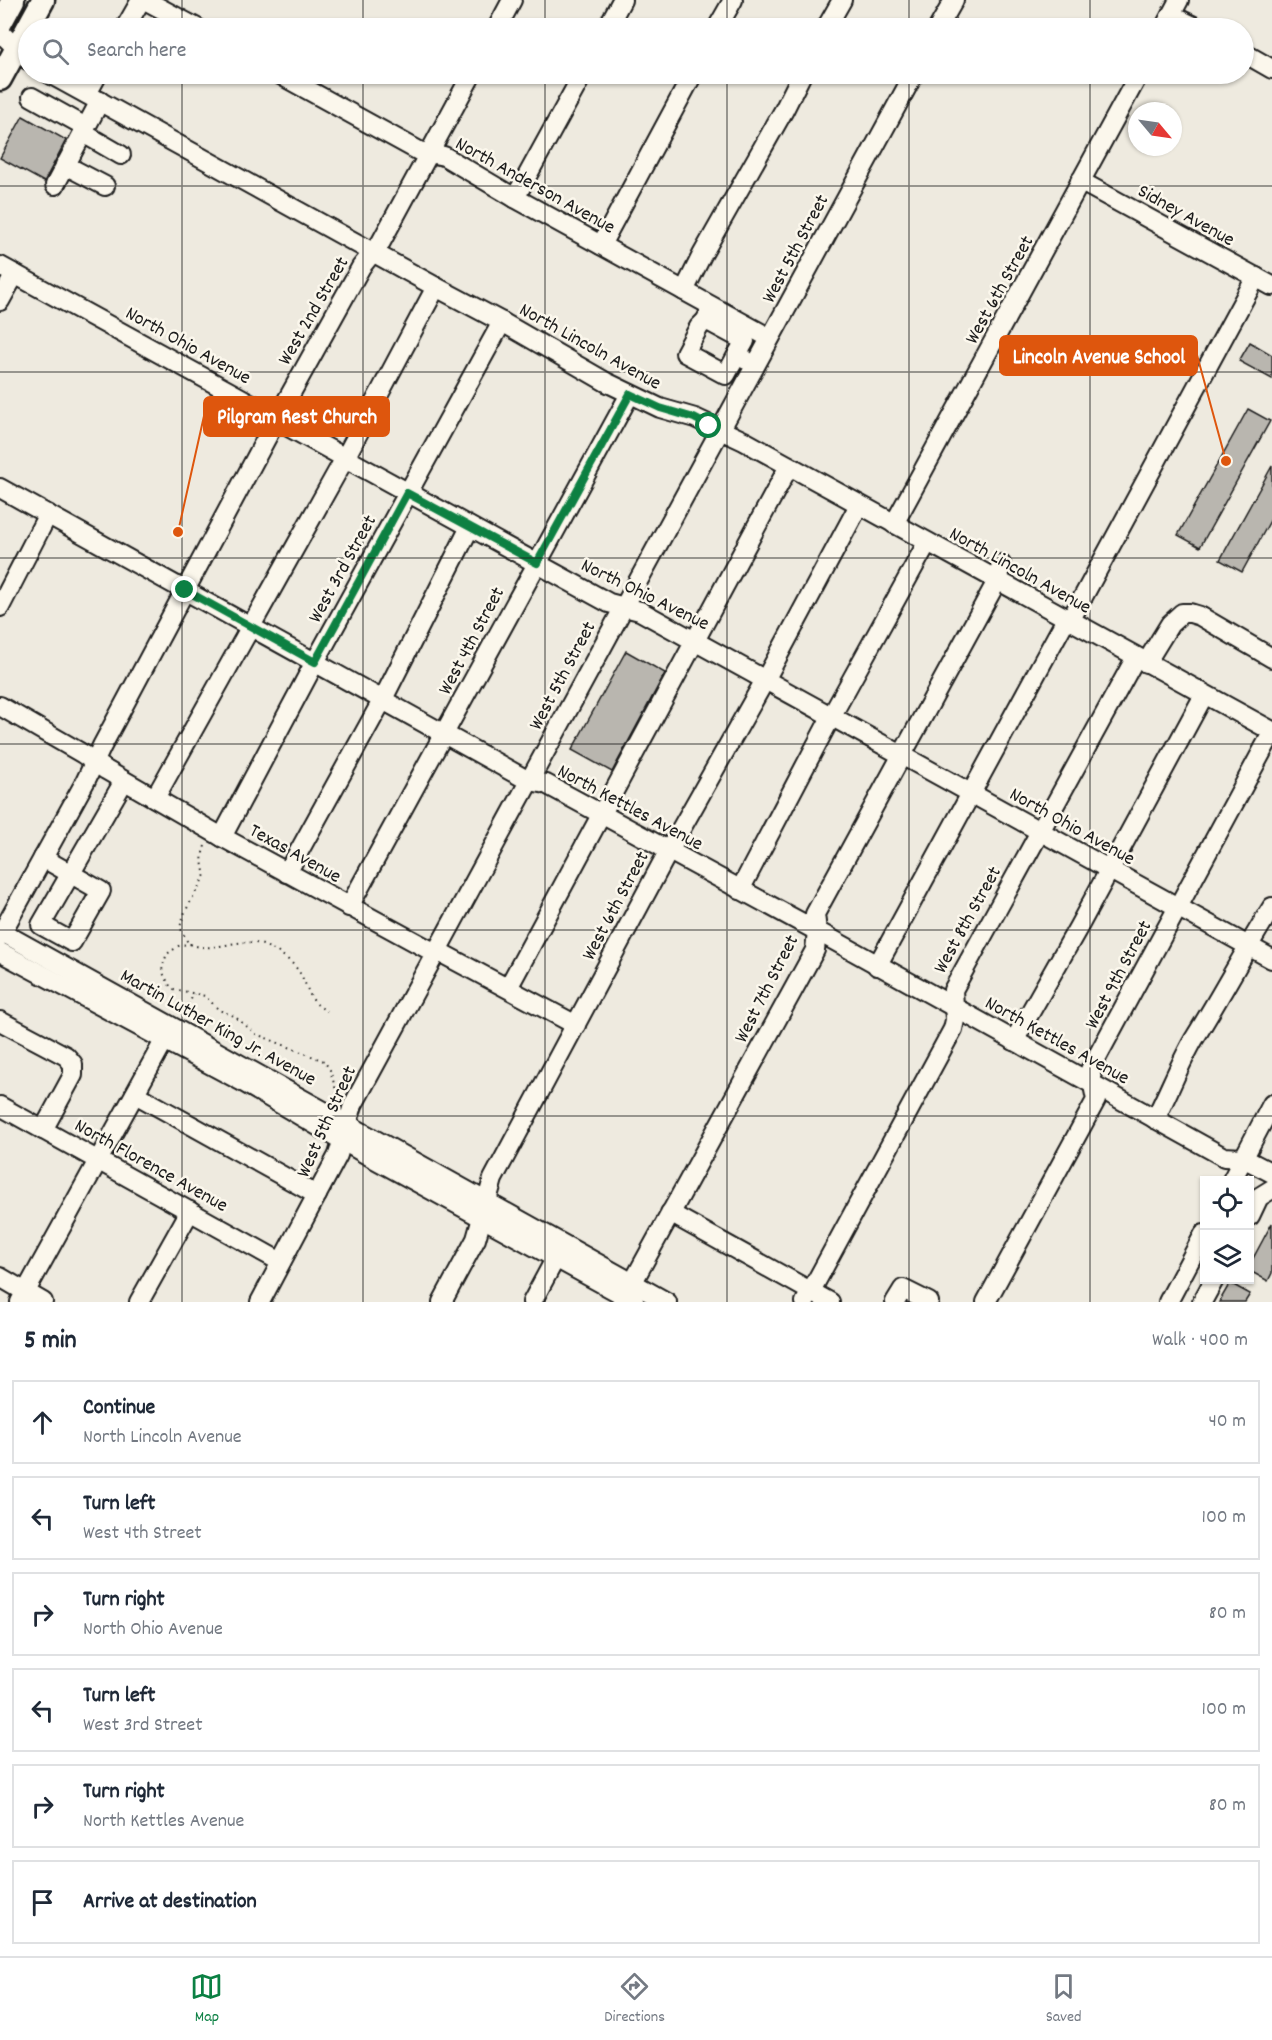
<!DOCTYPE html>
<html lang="en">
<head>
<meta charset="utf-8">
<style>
  :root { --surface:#fff; --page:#f6f6f7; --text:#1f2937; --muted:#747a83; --line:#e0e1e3; --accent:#0b8043 }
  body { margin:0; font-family:Dekko,sans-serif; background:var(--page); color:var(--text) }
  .controls { position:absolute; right:18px; bottom:18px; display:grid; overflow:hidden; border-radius:0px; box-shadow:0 2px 4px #0004 }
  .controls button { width:54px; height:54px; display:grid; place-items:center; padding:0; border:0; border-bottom:2px solid var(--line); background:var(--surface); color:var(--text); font:30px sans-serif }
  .compass { position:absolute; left:1128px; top:102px; width:54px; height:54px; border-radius:50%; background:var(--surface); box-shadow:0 2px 4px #0004; rotate:119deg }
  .stop { position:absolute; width:18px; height:18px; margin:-14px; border:4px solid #0b8043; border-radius:50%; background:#fff }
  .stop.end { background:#0b8043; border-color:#fff; box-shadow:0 2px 6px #0008 }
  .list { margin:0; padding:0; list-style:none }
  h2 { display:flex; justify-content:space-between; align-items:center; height:78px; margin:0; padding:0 24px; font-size:26px }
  h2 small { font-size:20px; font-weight:400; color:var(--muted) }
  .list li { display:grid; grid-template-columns:39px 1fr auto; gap:18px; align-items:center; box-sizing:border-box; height:84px; margin:0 12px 12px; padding:0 12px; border:2px solid var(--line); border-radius:0px }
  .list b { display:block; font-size:22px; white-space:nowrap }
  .list p { margin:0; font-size:20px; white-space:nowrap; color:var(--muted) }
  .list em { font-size:20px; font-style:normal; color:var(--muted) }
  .icon { flex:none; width:33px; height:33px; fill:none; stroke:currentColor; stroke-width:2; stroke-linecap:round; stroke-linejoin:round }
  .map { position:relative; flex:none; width:1272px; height:1302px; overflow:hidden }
  .search { position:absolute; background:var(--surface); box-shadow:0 2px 4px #0004; left:18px; right:18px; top:18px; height:66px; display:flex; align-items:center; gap:15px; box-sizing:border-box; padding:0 21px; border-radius:33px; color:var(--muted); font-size:22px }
  .sheet { height:654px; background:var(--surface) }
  nav { display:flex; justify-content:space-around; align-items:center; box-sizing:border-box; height:84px; border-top:2px solid var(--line); background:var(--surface); font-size:16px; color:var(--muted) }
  nav a { display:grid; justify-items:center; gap:3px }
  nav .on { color:var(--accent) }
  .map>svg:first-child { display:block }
  .building { fill:#b9b6af; stroke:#1c1c1c; stroke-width:1.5 }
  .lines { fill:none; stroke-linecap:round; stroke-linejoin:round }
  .minor-casing { stroke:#1c1c1c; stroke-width:22 }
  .major-casing { stroke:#1c1c1c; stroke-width:27 }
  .path { stroke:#1c1c1c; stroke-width:2; stroke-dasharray:1.5 4.5; stroke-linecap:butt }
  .minor { stroke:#fbf7ec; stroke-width:18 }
  .major { stroke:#fbf7ec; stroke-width:22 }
  .route { stroke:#0b8043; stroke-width:8 }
  .grid { fill:none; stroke:#1c1c1c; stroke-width:1.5; stroke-opacity:0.55 }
  .labels { text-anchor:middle; stroke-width:5; stroke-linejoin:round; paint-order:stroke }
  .street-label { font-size:20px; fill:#1c1c1c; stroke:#fbf7ec }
  .leader { fill:none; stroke:#de560d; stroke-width:2 }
  .callout-dot { fill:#de560d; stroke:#fbf7ec; stroke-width:2 }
  .callout { fill:#de560d; stroke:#de560d; stroke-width:2 }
  .callout-label { font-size:21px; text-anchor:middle; font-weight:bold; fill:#fff }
</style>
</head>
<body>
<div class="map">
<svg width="1272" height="1302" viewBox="0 0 1272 1302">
  <rect width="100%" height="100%" fill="#eeeadf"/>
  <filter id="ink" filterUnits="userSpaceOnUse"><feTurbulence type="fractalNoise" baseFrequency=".0167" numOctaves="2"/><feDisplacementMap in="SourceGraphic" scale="12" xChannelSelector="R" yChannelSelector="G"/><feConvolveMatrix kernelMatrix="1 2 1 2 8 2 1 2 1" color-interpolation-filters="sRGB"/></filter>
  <g filter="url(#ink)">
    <g class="building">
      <path d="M 23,116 L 66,140 L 44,182 L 0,158 Z"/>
      <path d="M 1250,342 L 1272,355 L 1272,379 L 1239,361 Z"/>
      <path d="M 1248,409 L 1270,421 L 1200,547 L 1178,535 Z"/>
      <path d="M 1272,466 L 1272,517 L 1242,572 L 1220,560 Z"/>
      <path d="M 626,651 L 665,673 L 612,772 L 572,750 Z"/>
      <path d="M 1272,1223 L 1272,1273 L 1268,1281 L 1250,1271 L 1250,1264 Z"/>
      <path d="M 1230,1283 L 1250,1294 L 1245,1302 L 1219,1302 Z"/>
    </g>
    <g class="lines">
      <defs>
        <g id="minor">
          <path d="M 145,0 L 197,28"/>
          <path d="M 1171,15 L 1198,28"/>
          <path d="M 125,28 L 141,0"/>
          <path d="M 497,28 L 512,0"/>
          <path d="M 607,28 L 622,0"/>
          <path d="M 717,28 L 733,0"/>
          <path d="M 826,28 L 842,0"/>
          <path d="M 938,28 L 954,0"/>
          <path d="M 1164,28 L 1179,0"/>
          <path d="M 0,32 L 28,60"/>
          <path d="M 1244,53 L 1272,69"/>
          <path d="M 50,74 L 436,287 L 502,322 L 606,382 L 660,408 L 695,418 L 744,441 L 1272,731"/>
          <path d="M 279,74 L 419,151 L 444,156 L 515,198 L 770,338"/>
          <path d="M 87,94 L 98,74"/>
          <path d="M 32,97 L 86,127"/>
          <path d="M 83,133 L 121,155"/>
          <path d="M 65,165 L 105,186"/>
          <path d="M 1080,181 L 1272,286"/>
          <path d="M 55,185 L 100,101"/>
          <path d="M 515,198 L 583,74"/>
          <path d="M 601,245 L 693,74"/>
          <path d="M 0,266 L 261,409 L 276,420 L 609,603 L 640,611 L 1272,959"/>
          <path d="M 684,291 L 702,255 L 784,110 L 802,74"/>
          <path d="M 0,301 L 15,274"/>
          <path d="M 710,311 L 706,320 L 745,341 L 737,355 L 746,360"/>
          <path d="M 706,320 L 699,327 L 685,353 L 726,375 L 737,355"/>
          <path d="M 0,488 L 529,781 L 546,784 L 817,931 L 1224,1157 L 1243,1158 L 1272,1173"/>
          <path d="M 894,524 L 1139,74"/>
          <path d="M 0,607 L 48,514"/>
          <path d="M 1070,621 L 1256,277"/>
          <path d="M 1146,663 L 1170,624 L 1182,613 L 1190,613 L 1200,616 L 1272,658"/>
          <path d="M 0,706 L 83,754 L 106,770 L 222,837 L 428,949 L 445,955 L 576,1025"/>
          <path d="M 155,798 L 345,458 L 436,287"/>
          <path d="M 222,837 L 315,662 L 502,322"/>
          <path d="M 43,858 L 101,891 L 72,942 L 41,925 L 124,781"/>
          <path d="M 287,873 L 383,699 L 470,527"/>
          <path d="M 740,890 L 831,717 L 927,543"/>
          <path d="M 349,907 L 630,394"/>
          <path d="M 0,931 L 667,1302"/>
          <path d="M 0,936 L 85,782 L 102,746 L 276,420 L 361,267 L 381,242 L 472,74"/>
          <path d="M 0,952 L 241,1081 L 362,1152 L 634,1301"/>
          <path d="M 877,966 L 1066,619"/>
          <path d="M 508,988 L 789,466"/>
          <path d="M 0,1021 L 66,1056 L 73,1064 L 73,1075 L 43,1130"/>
          <path d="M 1014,1041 L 1079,926 L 1204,695"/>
          <path d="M 135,1094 L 317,1195"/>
          <path d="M 0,1106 L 281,1262"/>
          <path d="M 1155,1119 C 1168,1094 1180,1063 1194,1039 C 1221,996 1245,950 1272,907"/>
          <path d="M 1232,1180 L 1272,1104"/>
          <path d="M 670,1213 L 830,1302"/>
          <path d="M 1250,1216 L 1259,1197 L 1272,1189"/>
          <path d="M 0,1277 L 43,1302"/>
          <path d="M 20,1302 L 170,1030"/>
          <path d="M 139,1302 L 190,1211"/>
          <path d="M 260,1302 L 338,1155 L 353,1105 L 914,74"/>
          <path d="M 442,1302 L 476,1239 L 493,1179 L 668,852 L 765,680 L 859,505"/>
          <path d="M 532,1302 L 560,1250"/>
          <path d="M 622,1302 L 815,950 L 817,931 L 815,914 L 997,581 L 1001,564"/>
          <path d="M 805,1302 L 953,1029 L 955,1020 L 953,990 L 1136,657"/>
          <path d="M 895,1302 L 903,1289 L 929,1302"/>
          <path d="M 986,1302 L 1096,1100 L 1090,1070 L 1272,733"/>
          <path d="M 1168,1302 L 1204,1234"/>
          <path d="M 1202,1302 L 1214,1280"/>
        </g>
        <g id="major">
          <path d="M 0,24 L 13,0"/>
          <path d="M 0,79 L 43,0"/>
        </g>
      </defs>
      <use href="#minor" class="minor-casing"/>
      <use href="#major" class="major-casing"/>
      <g class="path">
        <path d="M 205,846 C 201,856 202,865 205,875 L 185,912 L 180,927 L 188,943 C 213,956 239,934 265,946 C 280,952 296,963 303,979 C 311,995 309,1001 327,1011"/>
        <path d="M 191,944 L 180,945 L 167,954 L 162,967 L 163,973 L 170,986 L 174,989 L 205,996 L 219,1010 L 234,1016 L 256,1034 L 324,1061 L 330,1070 L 338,1097"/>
        <path d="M 182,1015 L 194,994"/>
      </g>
      <use href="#minor" class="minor"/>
      <use href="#major" class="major"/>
    </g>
  </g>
  <g class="lines" filter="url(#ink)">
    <path class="route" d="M 185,590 L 315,662 L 407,493 L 537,563 L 630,394 L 660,408 L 694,418 L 709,426"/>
  </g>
  <path class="grid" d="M 182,0 L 182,28M 363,0 L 363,28M 545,0 L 545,28M 727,0 L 727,28M 909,0 L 909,28M 1090,0 L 1090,28M 182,74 L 182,1302M 363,74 L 363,1302M 545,74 L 545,1302M 727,74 L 727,1302M 909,74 L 909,1302M 1090,74 L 1090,1302M 0,186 L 1272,186M 0,372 L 1272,372M 0,558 L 1272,558M 0,744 L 1272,744M 0,930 L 1272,930M 0,1116 L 1272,1116"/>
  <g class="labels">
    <g class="street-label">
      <text transform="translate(536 184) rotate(29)" y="7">North Anderson Avenue</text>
      <text transform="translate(1187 214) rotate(29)" y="7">Sidney Avenue</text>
      <text transform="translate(794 248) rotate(-62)" y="7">West 5th Street</text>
      <text transform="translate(998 289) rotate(-61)" y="7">West 6th Street</text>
      <text transform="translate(312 310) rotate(-60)" y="7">West 2nd Street</text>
      <text transform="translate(189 344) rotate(29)" y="7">North Ohio Avenue</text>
      <text transform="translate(591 345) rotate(29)" y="7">North Lincoln Avenue</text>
      <text transform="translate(341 568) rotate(-61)" y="7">West 3rd Street</text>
      <text transform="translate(1021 569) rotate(29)" y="7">North Lincoln Avenue</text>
      <text transform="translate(646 593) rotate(26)" y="7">North Ohio Avenue</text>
      <text transform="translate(470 640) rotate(-62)" y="7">West 4th Street</text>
      <text transform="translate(561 675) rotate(-62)" y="7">West 5th Street</text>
      <text transform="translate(631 806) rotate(28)" y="7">North Kettles Avenue</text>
      <text transform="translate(1073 825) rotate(29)" y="7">North Ohio Avenue</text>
      <text transform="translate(296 852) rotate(29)" y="7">Texas Avenue</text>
      <text transform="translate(614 905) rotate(-62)" y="7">West 6th Street</text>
      <text transform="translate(966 919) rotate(-61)" y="7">West 8th Street</text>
      <text transform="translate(1117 974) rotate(-62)" y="7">West 9th Street</text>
      <text transform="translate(765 988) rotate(-63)" y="7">West 7th Street</text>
      <text transform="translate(219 1026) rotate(29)" y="7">Martin Luther King Jr. Avenue</text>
      <text transform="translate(1058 1039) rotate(29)" y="7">North Kettles Avenue</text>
      <text transform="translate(325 1121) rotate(-66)" y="7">West 5th Street</text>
      <text transform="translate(152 1164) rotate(29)" y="7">North Florence Avenue</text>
    </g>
  </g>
  <path class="leader" d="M1226 461L1197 355M178 532L204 416"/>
  <g class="callout-dot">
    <circle cx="1226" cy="461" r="6"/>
    <circle cx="178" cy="532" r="6"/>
  </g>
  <g class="callout">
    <rect x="1000" y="336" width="197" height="39" rx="6"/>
    <rect x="204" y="397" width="185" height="39" rx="6"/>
  </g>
  <g class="callout-label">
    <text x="1099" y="363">Lincoln Avenue School</text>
    <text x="297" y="423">Pilgram Rest Church</text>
  </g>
</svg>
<div class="controls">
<button><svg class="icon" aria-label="locate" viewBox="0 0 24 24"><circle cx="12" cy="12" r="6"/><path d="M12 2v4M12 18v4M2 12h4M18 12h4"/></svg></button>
<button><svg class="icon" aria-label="layers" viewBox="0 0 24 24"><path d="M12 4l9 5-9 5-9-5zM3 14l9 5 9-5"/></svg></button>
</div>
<svg class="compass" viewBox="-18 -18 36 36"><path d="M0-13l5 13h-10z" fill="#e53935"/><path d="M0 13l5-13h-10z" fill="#747a83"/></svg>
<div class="stop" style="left:709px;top:426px"></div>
<div class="stop end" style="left:185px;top:590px"></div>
<div class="search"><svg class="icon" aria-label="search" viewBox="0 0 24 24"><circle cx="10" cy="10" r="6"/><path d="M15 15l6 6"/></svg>Search here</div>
</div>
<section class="sheet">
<h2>5 min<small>Walk · 400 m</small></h2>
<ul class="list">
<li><svg class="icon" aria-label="ahead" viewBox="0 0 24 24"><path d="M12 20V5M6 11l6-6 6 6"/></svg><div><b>Continue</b><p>North Lincoln Avenue</p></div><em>40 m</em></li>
<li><svg class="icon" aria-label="left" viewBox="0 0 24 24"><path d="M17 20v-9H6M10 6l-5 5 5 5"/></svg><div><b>Turn left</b><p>West 4th Street</p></div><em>100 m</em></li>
<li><svg class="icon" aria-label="right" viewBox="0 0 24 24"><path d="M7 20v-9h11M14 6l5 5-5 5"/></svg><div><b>Turn right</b><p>North Ohio Avenue</p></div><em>80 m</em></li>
<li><svg class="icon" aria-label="left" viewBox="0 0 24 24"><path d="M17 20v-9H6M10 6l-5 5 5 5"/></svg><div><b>Turn left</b><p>West 3rd Street</p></div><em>100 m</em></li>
<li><svg class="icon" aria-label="right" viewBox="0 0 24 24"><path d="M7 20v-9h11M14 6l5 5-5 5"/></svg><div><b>Turn right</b><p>North Kettles Avenue</p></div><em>80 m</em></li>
<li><svg class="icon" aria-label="arrive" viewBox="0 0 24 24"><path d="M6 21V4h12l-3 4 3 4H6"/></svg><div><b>Arrive at destination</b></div></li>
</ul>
</section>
<nav>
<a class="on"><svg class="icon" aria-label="map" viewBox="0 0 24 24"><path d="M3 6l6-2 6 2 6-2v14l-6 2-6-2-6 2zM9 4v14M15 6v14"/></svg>Map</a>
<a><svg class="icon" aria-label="directions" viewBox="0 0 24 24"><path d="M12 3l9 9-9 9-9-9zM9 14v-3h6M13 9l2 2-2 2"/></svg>Directions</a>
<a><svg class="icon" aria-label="saved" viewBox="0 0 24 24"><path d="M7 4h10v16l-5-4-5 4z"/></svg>Saved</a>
</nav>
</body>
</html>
